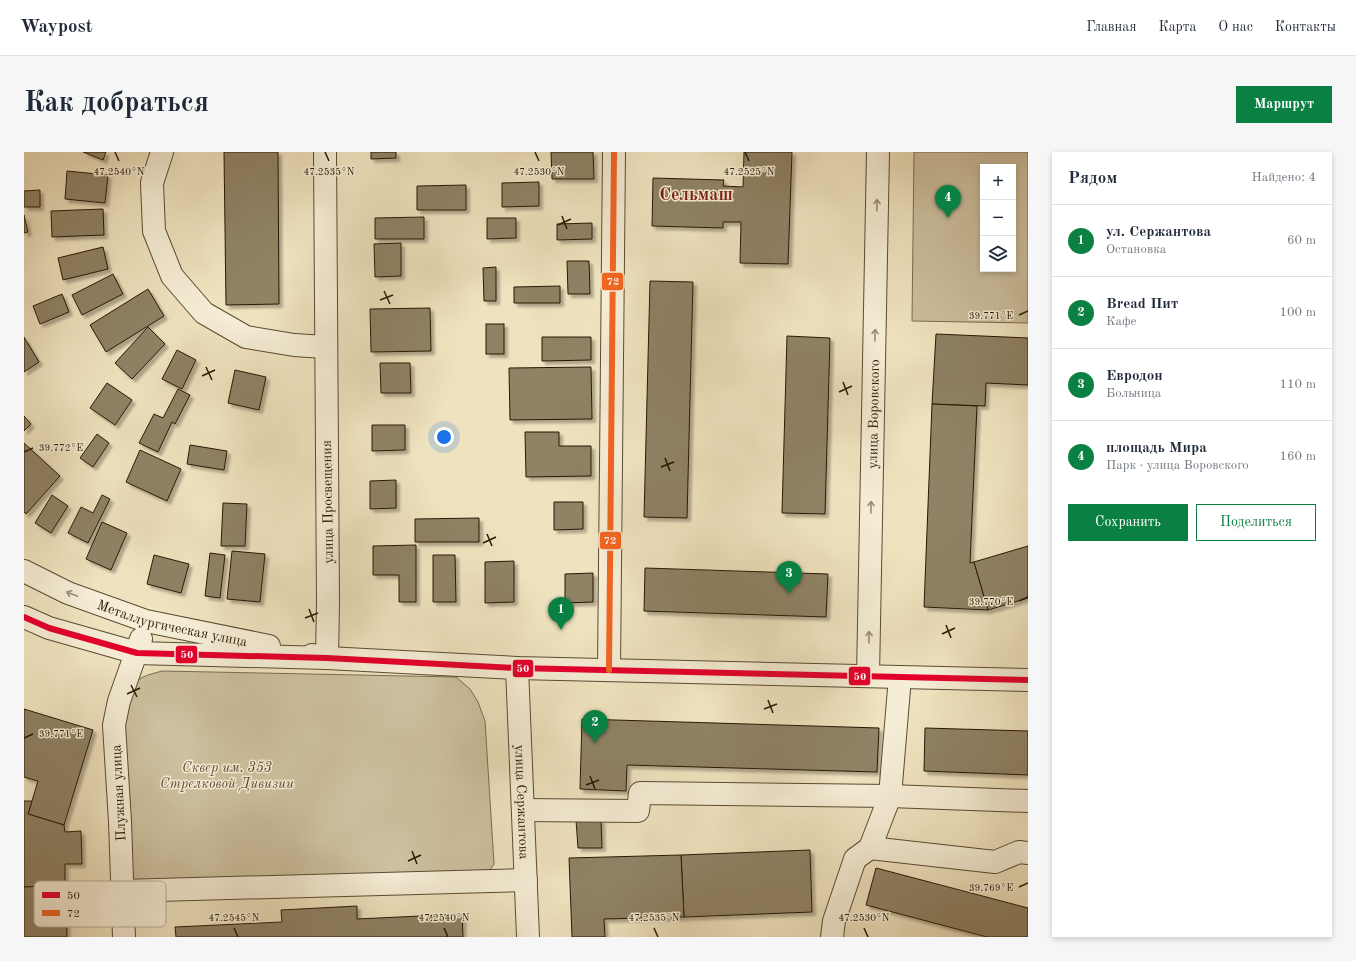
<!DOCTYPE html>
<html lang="ru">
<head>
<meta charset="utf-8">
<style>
  :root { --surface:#fff; --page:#f6f6f7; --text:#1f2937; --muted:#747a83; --line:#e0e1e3; --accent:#0b8043 }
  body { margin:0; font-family:"Old Standard TT",serif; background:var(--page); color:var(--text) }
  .controls { position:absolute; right:12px; top:12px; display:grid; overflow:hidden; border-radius:0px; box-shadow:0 2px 6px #0003 }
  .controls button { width:36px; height:36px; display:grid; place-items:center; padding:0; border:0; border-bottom:1px solid var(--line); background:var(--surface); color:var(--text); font:20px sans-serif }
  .you { position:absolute; left:420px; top:285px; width:14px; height:14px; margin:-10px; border:3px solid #fff; border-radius:50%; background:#1a73e8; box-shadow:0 0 0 6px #1a73e833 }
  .badge { display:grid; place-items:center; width:26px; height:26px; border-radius:50%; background:var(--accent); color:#fff; font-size:13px; font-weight:700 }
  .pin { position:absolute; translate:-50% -33px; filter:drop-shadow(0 1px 2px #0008) }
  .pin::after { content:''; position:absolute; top:21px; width:14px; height:12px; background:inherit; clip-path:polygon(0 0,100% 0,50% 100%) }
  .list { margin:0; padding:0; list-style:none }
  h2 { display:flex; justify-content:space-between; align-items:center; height:52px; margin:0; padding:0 16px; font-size:17px }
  h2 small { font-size:13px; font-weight:400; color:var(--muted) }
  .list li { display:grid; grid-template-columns:26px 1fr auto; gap:12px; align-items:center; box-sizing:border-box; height:72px; padding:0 16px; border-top:1px solid var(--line) }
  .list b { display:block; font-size:15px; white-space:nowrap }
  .list p { margin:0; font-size:13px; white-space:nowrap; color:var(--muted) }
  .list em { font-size:13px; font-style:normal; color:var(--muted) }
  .actions { display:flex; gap:8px; padding:12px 16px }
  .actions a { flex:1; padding:9px 0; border:1px solid var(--accent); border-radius:0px; text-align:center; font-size:14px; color:var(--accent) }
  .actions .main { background:var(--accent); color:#fff }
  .icon { flex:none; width:22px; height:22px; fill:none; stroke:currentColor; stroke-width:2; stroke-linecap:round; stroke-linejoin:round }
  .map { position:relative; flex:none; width:1004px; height:785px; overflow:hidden; border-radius:0px }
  header { display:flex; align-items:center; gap:24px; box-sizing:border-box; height:56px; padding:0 20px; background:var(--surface); border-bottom:1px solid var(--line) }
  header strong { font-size:19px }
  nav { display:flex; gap:22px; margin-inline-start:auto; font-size:14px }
  .intro { display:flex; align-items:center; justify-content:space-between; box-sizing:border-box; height:96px; padding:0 24px }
  h1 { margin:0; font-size:28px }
  .button { padding:10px 18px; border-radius:0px; background:var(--accent); color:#fff; font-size:14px; font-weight:700 }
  main { display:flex; gap:24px; padding:0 24px }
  aside { flex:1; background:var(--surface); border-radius:0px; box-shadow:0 2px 6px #0003 }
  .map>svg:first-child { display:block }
  .green { fill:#cdc09f; stroke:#7a6c51; fill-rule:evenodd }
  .building { fill:#8f8265; stroke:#281803; filter:url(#shadow) }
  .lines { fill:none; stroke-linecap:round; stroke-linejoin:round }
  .minor-casing { stroke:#5a4b32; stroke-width:24 }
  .minor { stroke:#f5edd5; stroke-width:22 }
  .bus-1-casing { stroke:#f5edd5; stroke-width:9 }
  .bus-2-casing { stroke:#f5edd5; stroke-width:9 }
  .bus-1 { stroke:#e4002b; stroke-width:6 }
  .bus-2 { stroke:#f26522; stroke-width:6 }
  .oneway { stroke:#998d76 }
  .ticks { fill:none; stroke:#281803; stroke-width:1.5 }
  .labels { text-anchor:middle; stroke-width:3; stroke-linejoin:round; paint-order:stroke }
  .street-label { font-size:14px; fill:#281803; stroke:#f5edd5 }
  .park-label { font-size:14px; font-style:italic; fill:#5a4a32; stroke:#f5edd5 }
  .district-label { font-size:18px; font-weight:bold; fill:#7a1f14; stroke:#f5edd5 }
  .key { fill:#f5edd5; stroke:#b8ad96; stroke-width:1 }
  .key-label { font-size:11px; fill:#281803 }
  .ticks-label { font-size:10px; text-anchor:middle; fill:#281803; stroke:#f5edd5; stroke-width:3; stroke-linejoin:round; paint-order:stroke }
  .line-badge { stroke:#f5edd5; stroke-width:1.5 }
  .badge-label { font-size:11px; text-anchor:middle; font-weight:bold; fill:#fff }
</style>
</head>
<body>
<header>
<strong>Waypost</strong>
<nav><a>Главная</a><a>Карта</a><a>О нас</a><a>Контакты</a></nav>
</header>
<div class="intro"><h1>Как добраться</h1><a class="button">Маршрут</a></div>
<main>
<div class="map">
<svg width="1004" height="785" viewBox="0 0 1004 785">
  <defs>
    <filter id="shadow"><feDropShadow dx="3.5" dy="3.5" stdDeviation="1" flood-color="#0004"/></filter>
  </defs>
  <rect width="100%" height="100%" fill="#efe3bf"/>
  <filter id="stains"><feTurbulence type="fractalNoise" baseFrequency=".005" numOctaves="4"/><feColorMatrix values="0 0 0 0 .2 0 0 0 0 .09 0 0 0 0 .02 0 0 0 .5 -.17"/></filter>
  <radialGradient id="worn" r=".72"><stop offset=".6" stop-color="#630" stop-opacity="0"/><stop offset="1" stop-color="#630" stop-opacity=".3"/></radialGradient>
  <g class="green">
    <path d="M 890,0 L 1004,0 L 1004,171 L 888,169 ZM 959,15 L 989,15 L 989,117 L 959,117 Z"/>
    <path d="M 138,519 L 432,525 L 446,537 L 454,550 L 461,569 L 470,712 L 466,718 L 461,721 L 112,728 L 106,726 L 97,563 L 108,534 L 117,526 L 124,523 Z"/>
  </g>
  <g class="building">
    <path d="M 59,0 L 82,0 L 79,8 Z"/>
    <path d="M 200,0 L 254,0 L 255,152 L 202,153 Z"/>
    <path d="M 347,0 L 372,0 L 372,6 L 347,7 Z"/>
    <path d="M 527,0 L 569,0 L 570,27 L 528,27 Z"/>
    <path d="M 720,0 L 768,0 L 764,112 L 716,111 L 717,70 L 699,70 L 699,76 L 628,74 L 629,26 L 700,28 L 699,34 L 719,35 Z"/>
    <path d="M 43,19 L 84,23 L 81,51 L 41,47 Z"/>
    <path d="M 515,30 L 515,54 L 478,55 L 478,31 Z"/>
    <path d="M 442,33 L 442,58 L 393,58 L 393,34 Z"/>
    <path d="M 16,38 L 16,55 L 0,55 L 0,39 Z"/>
    <path d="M 79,57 L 80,83 L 28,85 L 27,59 Z"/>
    <path d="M 0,63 L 4,80 L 0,81 Z"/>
    <path d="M 400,65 L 400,87 L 351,87 L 351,66 Z"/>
    <path d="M 463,66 L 492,66 L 492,86 L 463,87 Z"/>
    <path d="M 568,71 L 568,87 L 533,88 L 533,72 Z"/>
    <path d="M 377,91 L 377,124 L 351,125 L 350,92 Z"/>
    <path d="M 79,95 L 84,117 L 39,128 L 34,106 Z"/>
    <path d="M 543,109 L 565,109 L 566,142 L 544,142 Z"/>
    <path d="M 472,115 L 472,149 L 460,149 L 459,116 Z"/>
    <path d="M 89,122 L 99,142 L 58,163 L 48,143 Z"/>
    <path d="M 626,129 L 669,130 L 663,366 L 620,365 Z"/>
    <path d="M 536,134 L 536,151 L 490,151 L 490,135 Z"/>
    <path d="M 124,137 L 140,164 L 82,200 L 66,173 Z"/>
    <path d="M 38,142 L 45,160 L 16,172 L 9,154 Z"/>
    <path d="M 406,156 L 407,199 L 347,200 L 346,157 Z"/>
    <rect x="462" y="172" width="18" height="30"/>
    <path d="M 124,175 L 141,192 L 108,227 L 91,211 Z"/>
    <path d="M 912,182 L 1004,186 L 1004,233 L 962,231 L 961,254 L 908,252 Z"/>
    <path d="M 763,184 L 806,186 L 801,362 L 758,361 Z"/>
    <path d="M 0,185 L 15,210 L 0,220 Z"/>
    <path d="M 518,185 L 567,185 L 567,208 L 518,209 Z"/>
    <path d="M 153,198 L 172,208 L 158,237 L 138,227 Z"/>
    <path d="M 356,211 L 386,211 L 387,241 L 357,241 Z"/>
    <path d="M 567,215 L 568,267 L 486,268 L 485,216 Z"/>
    <path d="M 211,218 L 242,225 L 235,258 L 204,251 Z"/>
    <path d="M 83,231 L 108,248 L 91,273 L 66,256 Z"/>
    <path d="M 154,237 L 166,243 L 151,272 L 148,270 L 134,300 L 115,291 L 130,262 L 139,266 Z"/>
    <path d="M 908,252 L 953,254 L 946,411 L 950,410 L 964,458 L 900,455 Z"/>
    <path d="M 0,264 L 7,272 L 0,279 Z"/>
    <path d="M 348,273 L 381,273 L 381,298 L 348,299 Z"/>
    <path d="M 501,280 L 535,280 L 535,294 L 567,294 L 567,324 L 502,325 Z"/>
    <path d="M 73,282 L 85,291 L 69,315 L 56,306 Z"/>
    <path d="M 0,291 L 36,324 L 2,362 L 0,360 Z"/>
    <path d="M 166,293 L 203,299 L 200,318 L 163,312 Z"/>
    <path d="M 116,298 L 157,317 L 143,349 L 102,330 Z"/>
    <path d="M 372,328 L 372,356 L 346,357 L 346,329 Z"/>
    <path d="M 28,343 L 44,354 L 27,381 L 11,371 Z"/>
    <path d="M 78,343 L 86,347 L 64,391 L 44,381 L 57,355 L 69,361 Z"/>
    <path d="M 530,350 L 559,350 L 559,377 L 530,378 Z"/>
    <path d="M 199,351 L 223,352 L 221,394 L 197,394 Z"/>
    <path d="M 455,366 L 455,390 L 391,390 L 391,367 Z"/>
    <path d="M 78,370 L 103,381 L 87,418 L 62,407 Z"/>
    <path d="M 392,393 L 392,450 L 375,450 L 375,423 L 349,423 L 349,394 Z"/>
    <path d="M 1004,394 L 1004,446 L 964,458 L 950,410 Z"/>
    <path d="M 208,399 L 241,402 L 236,450 L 203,447 Z"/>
    <path d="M 186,401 L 201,403 L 196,446 L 181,444 Z"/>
    <path d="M 130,403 L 165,412 L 157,441 L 123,432 Z"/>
    <path d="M 409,403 L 431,403 L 432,450 L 409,450 Z"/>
    <path d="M 490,409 L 490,450 L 461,451 L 461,410 Z"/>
    <path d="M 621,416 L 804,422 L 802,465 L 620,459 Z"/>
    <path d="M 569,421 L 569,450 L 541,451 L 541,422 Z"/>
    <path d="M 0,557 L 69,578 L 40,673 L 4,662 L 14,629 L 0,625 Z"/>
    <path d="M 558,567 L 855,576 L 853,620 L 603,613 L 602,639 L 556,637 Z"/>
    <path d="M 901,576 L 1004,579 L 1004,623 L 900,619 Z"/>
    <path d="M 0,649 L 8,649 L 4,662 L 40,673 L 41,680 L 57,679 L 58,712 L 41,712 L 41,733 L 0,735 Z"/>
    <path d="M 577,667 L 578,696 L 554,696 L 552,668 Z"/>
    <path d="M 786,698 L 788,760 L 660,765 L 657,703 Z"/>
    <path d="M 657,703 L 660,765 L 580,767 L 581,785 L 548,785 L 545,706 Z"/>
    <path d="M 852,716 L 1004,756 L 1004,785 L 963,785 L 842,753 Z"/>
    <path d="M 41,733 L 43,785 L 0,785 L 0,735 Z"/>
    <path d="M 333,754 L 333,767 L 438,762 L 439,785 L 152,785 L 151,775 L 258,770 L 257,758 Z"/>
  </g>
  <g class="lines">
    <defs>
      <g id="minor">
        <path d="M 138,0 L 128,31 L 130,79 L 148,124 L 180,161 L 222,185 L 270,193 L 301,195"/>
        <path id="s1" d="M 0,419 L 44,441 L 122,469 L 245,494"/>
        <path d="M 0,465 L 25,476 L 113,501 L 303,506 L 493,516 L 1004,528"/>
        <path d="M 288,503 L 303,506 L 304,451 L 301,0"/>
        <path id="s2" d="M 493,516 L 504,785"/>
        <path d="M 585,518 L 590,0"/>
        <path id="s3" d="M 844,524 L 854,0"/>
        <path d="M 499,658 L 614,659 L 616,641 L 866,644 L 1004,649"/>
        <path d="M 846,696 L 971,710 L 995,700 L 1004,701"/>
        <path d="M 98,739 L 502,728"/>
        <path d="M 100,785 L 96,670 L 90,573 L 95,549 L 117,487"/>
        <path d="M 808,785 L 810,769 L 831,707 L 846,696 L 866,644 L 876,525"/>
      </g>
    </defs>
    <use href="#minor" class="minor-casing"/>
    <use href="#minor" class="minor"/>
    <defs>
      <path id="bus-1" d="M 0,465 L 25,476 L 113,501 L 303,506 L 493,516 L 1004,528"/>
      <path id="bus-2" d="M 585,518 L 590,0"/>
    </defs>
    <use href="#bus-1" class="bus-1-casing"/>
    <use href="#bus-2" class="bus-2-casing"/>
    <use href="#bus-1" class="bus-1"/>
    <use href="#bus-2" class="bus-2"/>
  </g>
  <defs><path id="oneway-shaft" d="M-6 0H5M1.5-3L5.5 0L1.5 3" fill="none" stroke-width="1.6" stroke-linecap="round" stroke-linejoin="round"/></defs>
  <g class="oneway">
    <use href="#oneway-shaft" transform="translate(853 53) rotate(-89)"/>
    <use href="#oneway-shaft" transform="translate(851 183) rotate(-89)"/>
    <use href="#oneway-shaft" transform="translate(847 355) rotate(-89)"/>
    <use href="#oneway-shaft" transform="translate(48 442) rotate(-159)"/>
    <use href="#oneway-shaft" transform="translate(845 485) rotate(-89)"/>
  </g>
  <path class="ticks" d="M 91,0 L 95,9M 301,0 L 305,9M 511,0 L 515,9M 721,0 L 725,9M 538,64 L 543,77M 534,73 L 547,67M 360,139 L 366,152M 356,148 L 369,143M 995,163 L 1004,159M 182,215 L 188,228M 178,224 L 191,218M 819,230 L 824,243M 815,240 L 828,234M 0,300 L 9,296M 641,306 L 646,319M 637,315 L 650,310M 463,382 L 468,394M 459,391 L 472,385M 995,449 L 1004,445M 285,457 L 290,470M 281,466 L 294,461M 922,473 L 927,486M 918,482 L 931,476M 107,533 L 113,545M 103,542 L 116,536M 744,548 L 749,561M 740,557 L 753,552M 0,586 L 9,582M 566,624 L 571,637M 562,633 L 575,628M 388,699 L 393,712M 384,709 L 397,703M 995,735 L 1004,731M 210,776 L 214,785M 420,776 L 424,785M 630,776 L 634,785M 840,776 L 844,785"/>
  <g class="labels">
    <g class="street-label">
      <text dy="5" stroke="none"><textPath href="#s3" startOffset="262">улица Воровского</textPath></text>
      <text transform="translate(303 350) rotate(-91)" y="5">улица Просвещения</text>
      <text dy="5" stroke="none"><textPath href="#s1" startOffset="158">Металлургическая улица</textPath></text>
      <text transform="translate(94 641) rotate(-93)" y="5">Плужная улица</text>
      <text dy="5" stroke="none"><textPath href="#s2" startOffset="134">улица Сержантова</textPath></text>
    </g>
    <g class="park-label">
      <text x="203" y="620">Сквер им. 353<tspan x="203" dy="16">Стрелковой Дивизии</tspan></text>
    </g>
    <g class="district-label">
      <text x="672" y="48">Сельмаш</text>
    </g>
  </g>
  <rect x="10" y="729" width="132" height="46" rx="6" class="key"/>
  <rect x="18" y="740" width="18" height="6" fill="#e4002b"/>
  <rect x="18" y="758" width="18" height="6" fill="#f26522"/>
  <g class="key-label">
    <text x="43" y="747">50</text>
    <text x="43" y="765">72</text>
  </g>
  <g class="ticks-label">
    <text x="95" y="23">47.2540°N</text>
    <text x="305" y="23">47.2535°N</text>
    <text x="515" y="23">47.2530°N</text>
    <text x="725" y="23">47.2525°N</text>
    <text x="967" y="167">39.771°E</text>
    <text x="37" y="299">39.772°E</text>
    <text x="967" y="453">39.770°E</text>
    <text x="37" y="585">39.771°E</text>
    <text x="967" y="739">39.769°E</text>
    <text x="210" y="769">47.2545°N</text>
    <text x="420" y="769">47.2540°N</text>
    <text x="630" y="769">47.2535°N</text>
    <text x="840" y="769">47.2530°N</text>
  </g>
  <g class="line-badge">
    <rect x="577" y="120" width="23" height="19" rx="4" fill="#f26522"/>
    <rect x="575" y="379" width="23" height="19" rx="4" fill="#f26522"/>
    <rect x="151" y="493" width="23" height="19" rx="4" fill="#e4002b"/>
    <rect x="488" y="507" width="22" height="19" rx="4" fill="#e4002b"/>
    <rect x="824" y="514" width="23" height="20" rx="4" fill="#e4002b"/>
  </g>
  <g class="badge-label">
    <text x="589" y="133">72</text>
    <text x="586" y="392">72</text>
    <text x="163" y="506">50</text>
    <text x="499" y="520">50</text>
    <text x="836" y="528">50</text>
  </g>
  <rect width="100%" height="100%" filter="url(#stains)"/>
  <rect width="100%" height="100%" fill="url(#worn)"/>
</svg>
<div class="controls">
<button>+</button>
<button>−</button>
<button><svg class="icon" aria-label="layers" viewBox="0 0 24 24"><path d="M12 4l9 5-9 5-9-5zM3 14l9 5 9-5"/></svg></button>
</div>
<div class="you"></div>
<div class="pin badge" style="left:537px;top:478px">1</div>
<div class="pin badge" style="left:571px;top:591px">2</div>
<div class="pin badge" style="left:765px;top:442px">3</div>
<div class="pin badge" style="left:924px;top:66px">4</div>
</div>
<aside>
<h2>Рядом<small>Найдено: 4</small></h2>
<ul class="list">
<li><span class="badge">1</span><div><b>ул. Сержантова</b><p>Остановка</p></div><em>60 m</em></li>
<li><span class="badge">2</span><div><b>Bread Пит</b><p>Кафе</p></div><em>100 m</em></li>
<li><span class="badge">3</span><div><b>Евродон</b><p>Больница</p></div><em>110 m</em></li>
<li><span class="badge">4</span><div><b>площадь Мира</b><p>Парк · улица Воровского</p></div><em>160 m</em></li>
</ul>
<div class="actions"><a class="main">Сохранить</a><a>Поделиться</a></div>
</aside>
</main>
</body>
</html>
